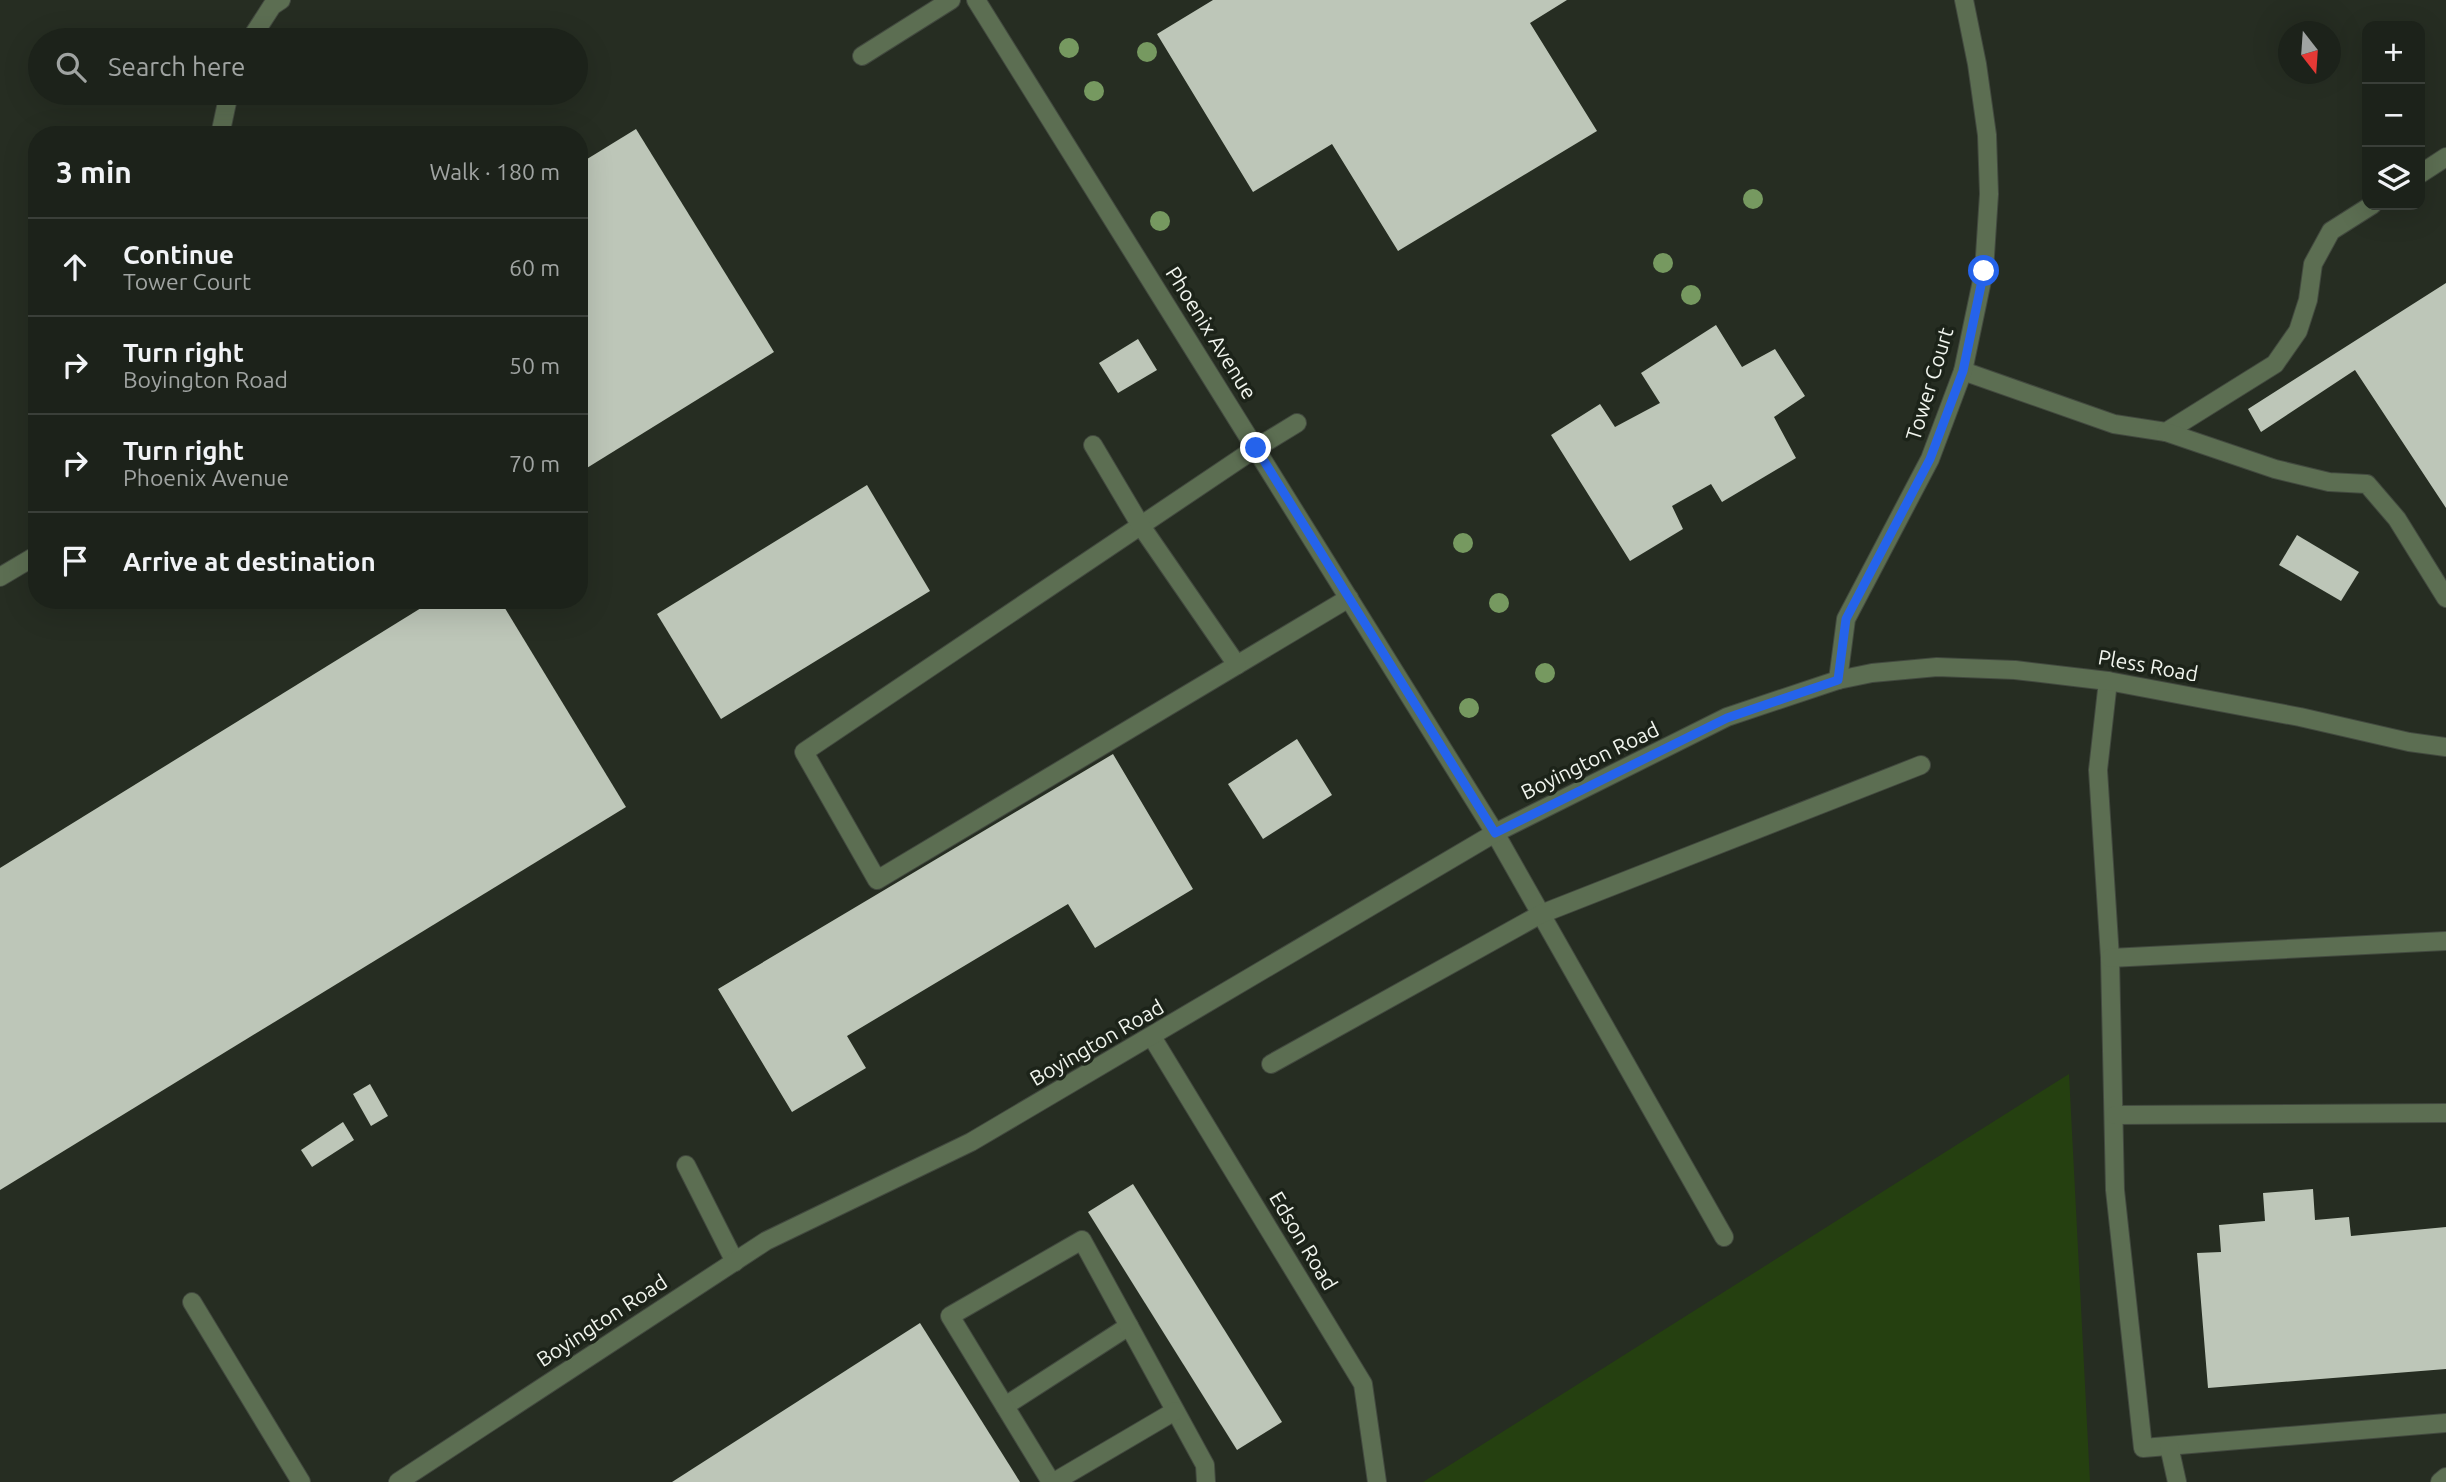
<!DOCTYPE html>
<html lang="en">
<head>
<meta charset="utf-8">
<style>
  :root { --surface:#1c221a; --page:#292f27; --text:#f1f3f6; --muted:#a0a4a2; --line:#3a3f39 }
  body { margin:0; font-family:Ubuntu,sans-serif; background:var(--page); color:var(--text) }
  .controls { position:absolute; right:21px; top:21px; display:grid; overflow:hidden; border-radius:14px; box-shadow:0 7px 28px #0002 }
  .controls button { width:63px; height:63px; display:grid; place-items:center; padding:0; border:0; border-bottom:2px solid var(--line); background:var(--surface); color:var(--text); font:35px sans-serif }
  .compass { position:absolute; left:2278px; top:21px; width:63px; height:63px; border-radius:50%; background:var(--surface); box-shadow:0 7px 28px #0002; rotate:163deg }
  .stop { position:absolute; width:21px; height:21px; margin:-16px; border:5px solid #2563eb; border-radius:50%; background:#fff }
  .stop.end { background:#2563eb; border-color:#fff; box-shadow:0 2px 7px #0008 }
  .list { margin:0; padding:0; list-style:none }
  h2 { display:flex; justify-content:space-between; align-items:center; height:91px; margin:0; padding:0 28px; font-size:30px }
  h2 small { font-size:23px; font-weight:400; color:var(--muted) }
  .list li { display:grid; grid-template-columns:46px 1fr auto; gap:21px; align-items:center; box-sizing:border-box; height:98px; padding:0 28px; border-top:2px solid var(--line) }
  .list b { display:block; font-size:26px; white-space:nowrap }
  .list p { margin:0; font-size:23px; white-space:nowrap; color:var(--muted) }
  .list em { font-size:23px; font-style:normal; color:var(--muted) }
  .icon { flex:none; width:38px; height:38px; fill:none; stroke:currentColor; stroke-width:2; stroke-linecap:round; stroke-linejoin:round }
  .map { position:relative; flex:none; width:2446px; height:1482px; overflow:hidden }
  .search { position:absolute; background:var(--surface); box-shadow:0 7px 28px #0002; left:28px; top:28px; width:560px; height:77px; display:flex; align-items:center; gap:18px; box-sizing:border-box; padding:0 24px; border-radius:38px; color:var(--muted); font-size:26px }
  .panel { position:absolute; background:var(--surface); box-shadow:0 7px 28px #0002; left:28px; top:126px; width:560px; height:483px; border-radius:28px }
  .map>svg:first-child { display:block }
  .green { fill:#254010 }
  .building { fill:#bdc6b8 }
  .lines { fill:none; stroke-linecap:round; stroke-linejoin:round }
  .minor-casing { stroke:#42493f; stroke-width:20 }
  .minor { stroke:#5c6e52; stroke-width:18 }
  .tree { fill:#769960 }
  .route { stroke:#2563eb; stroke-width:9 }
  .labels { text-anchor:middle; stroke-width:7; stroke-linejoin:round; paint-order:stroke }
  .street-label { font-size:21px; fill:#f1f5ee; stroke:#1c2319 }
</style>
</head>
<body>
<div class="map">
<svg width="2446" height="1482" viewBox="0 0 2446 1482">
  <rect width="100%" height="100%" fill="#262d22"/>
  <path class="green" d="M 2069,1074 L 2090,1482 L 1423,1482 Z"/>
  <g class="building">
    <path d="M 1213,0 L 1567,0 L 1530,23 L 1597,131 L 1398,251 L 1332,144 L 1253,192 L 1157,34 Z"/>
    <path d="M 636,129 L 774,352 L 582,471 L 579,466 L 579,164 Z"/>
    <path d="M 2446,283 L 2446,508 L 2355,370 L 2261,432 L 2248,409 Z"/>
    <path d="M 1716,325 L 1742,367 L 1775,349 L 1805,396 L 1774,417 L 1796,458 L 1722,502 L 1711,484 L 1672,506 L 1683,529 L 1630,561 L 1551,435 L 1600,404 L 1615,427 L 1660,403 L 1641,373 Z"/>
    <path d="M 1138,339 L 1157,370 L 1118,393 L 1099,363 Z"/>
    <path d="M 867,485 L 930,591 L 721,719 L 657,614 Z"/>
    <path d="M 2297,535 L 2359,572 L 2341,601 L 2279,565 Z"/>
    <path d="M 434,600 L 500,600 L 626,807 L 0,1190 L 0,868 Z"/>
    <path d="M 1297,739 L 1332,795 L 1263,839 L 1228,784 Z"/>
    <path d="M 1113,754 L 1193,889 L 1095,948 L 1068,904 L 847,1036 L 866,1068 L 792,1112 L 718,989 Z"/>
    <path d="M 370,1084 L 388,1116 L 371,1126 L 353,1094 Z"/>
    <path d="M 343,1122 L 354,1140 L 312,1167 L 301,1150 Z"/>
    <path d="M 1133,1184 L 1282,1422 L 1237,1450 L 1088,1212 Z"/>
    <path d="M 2313,1189 L 2315,1220 L 2349,1217 L 2351,1236 L 2446,1227 L 2446,1369 L 2208,1388 L 2197,1253 L 2221,1252 L 2219,1225 L 2265,1221 L 2263,1193 Z"/>
    <path d="M 920,1323 L 1020,1482 L 672,1482 Z"/>
  </g>
  <g class="lines">
    <defs>
      <g id="minor">
        <path d="M 976,0 L 1495,833 L 1724,1237"/>
        <path d="M 250,40 L 272,6 L 281,0"/>
        <path d="M 862,56 L 951,0"/>
        <path d="M 220,135 L 229,93"/>
        <path d="M 2420,174 L 2446,157"/>
        <path d="M 1963,371 L 2114,424 L 2166,432 L 2275,364 L 2298,331 L 2308,300 L 2313,264 L 2331,231 L 2372,205"/>
        <path d="M 1297,423 L 1256,448 L 804,752 L 877,880 L 1349,598"/>
        <path d="M 2166,432 L 2275,469 L 2329,482 L 2367,484 L 2397,519 L 2446,598"/>
        <path d="M 1093,445 L 1141,526 L 1237,665"/>
        <path d="M 0,577 L 37,555"/>
        <path d="M 1838,680 L 1846,619 L 1930,459 L 1963,371 L 1984,271 L 1989,194 L 1987,135 L 1977,64 L 1964,0"/>
        <path d="M 2108,681 L 2098,770 L 2110,958 L 2115,1190 L 2143,1448 L 2446,1423"/>
        <path d="M 2110,958 L 2446,941"/>
        <path d="M 1152,1037 L 1363,1384 L 1377,1482"/>
        <path d="M 1271,1064 L 1541,914 L 1921,765"/>
        <path d="M 2115,1115 L 2446,1113"/>
        <path d="M 686,1165 L 735,1262"/>
        <path d="M 192,1302 L 301,1482"/>
        <path d="M 1005,1406 L 1129,1326"/>
        <path d="M 2169,1446 L 2177,1482"/>
        <path d="M 398,1482 L 766,1241 L 971,1142 L 1495,833 L 1727,717 L 1838,680 L 1872,673 L 1937,667 L 2015,670 L 2108,681 L 2300,717 L 2409,742 L 2446,747"/>
        <path d="M 1051,1482 L 950,1316 L 1082,1240 L 1205,1465 L 1206,1482"/>
        <path d="M 1054,1482 L 1175,1411"/>
        <path d="M 2440,1482 L 2446,1477"/>
      </g>
    </defs>
    <use href="#minor" class="minor-casing"/>
    <use href="#minor" class="minor"/>
  </g>
  <g class="tree">
    <circle cx="1069" cy="48" r="10"/>
    <circle cx="1147" cy="52" r="10"/>
    <circle cx="1094" cy="91" r="10"/>
    <circle cx="1753" cy="199" r="10"/>
    <circle cx="1160" cy="221" r="10"/>
    <circle cx="1663" cy="263" r="10"/>
    <circle cx="1691" cy="295" r="10"/>
    <circle cx="1463" cy="543" r="10"/>
    <circle cx="1499" cy="603" r="10"/>
    <circle cx="1545" cy="673" r="10"/>
    <circle cx="1469" cy="708" r="10"/>
  </g>
  <g class="lines">
    <path class="route" d="M 1256,448 L 1495,833 L 1727,718 L 1838,680 L 1846,619 L 1930,459 L 1963,371 L 1984,271"/>
  </g>
  <g class="labels">
    <g class="street-label">
      <text transform="translate(1211 333) rotate(58)" y="7">Phoenix Avenue</text>
      <text transform="translate(1930 384) rotate(-73)" y="7">Tower Court</text>
      <text transform="translate(2148 666) rotate(10)" y="7">Pless Road</text>
      <text transform="translate(1590 761) rotate(-26)" y="7">Boyington Road</text>
      <text transform="translate(1097 1043) rotate(-30)" y="7">Boyington Road</text>
      <text transform="translate(1303 1241) rotate(59)" y="7">Edson Road</text>
      <text transform="translate(602 1321) rotate(-33)" y="7">Boyington Road</text>
    </g>
  </g>
</svg>
<div class="controls">
<button>+</button>
<button>−</button>
<button><svg class="icon" aria-label="layers" viewBox="0 0 24 24"><path d="M12 4l9 5-9 5-9-5zM3 14l9 5 9-5"/></svg></button>
</div>
<svg class="compass" viewBox="-18 -18 36 36"><path d="M0-13l5 13h-10z" fill="#e53935"/><path d="M0 13l5-13h-10z" fill="#a0a4a2"/></svg>
<div class="stop" style="left:1984px;top:271px"></div>
<div class="stop end" style="left:1256px;top:448px"></div>
<div class="search"><svg class="icon" aria-label="search" viewBox="0 0 24 24"><circle cx="10" cy="10" r="6"/><path d="M15 15l6 6"/></svg>Search here</div>
<section class="panel">
<h2>3 min<small>Walk · 180 m</small></h2>
<ul class="list">
<li><svg class="icon" aria-label="ahead" viewBox="0 0 24 24"><path d="M12 20V5M6 11l6-6 6 6"/></svg><div><b>Continue</b><p>Tower Court</p></div><em>60 m</em></li>
<li><svg class="icon" aria-label="right" viewBox="0 0 24 24"><path d="M7 20v-9h11M14 6l5 5-5 5"/></svg><div><b>Turn right</b><p>Boyington Road</p></div><em>50 m</em></li>
<li><svg class="icon" aria-label="right" viewBox="0 0 24 24"><path d="M7 20v-9h11M14 6l5 5-5 5"/></svg><div><b>Turn right</b><p>Phoenix Avenue</p></div><em>70 m</em></li>
<li><svg class="icon" aria-label="arrive" viewBox="0 0 24 24"><path d="M6 21V4h12l-3 4 3 4H6"/></svg><div><b>Arrive at destination</b></div></li>
</ul>
</section>
</div>
</body>
</html>
